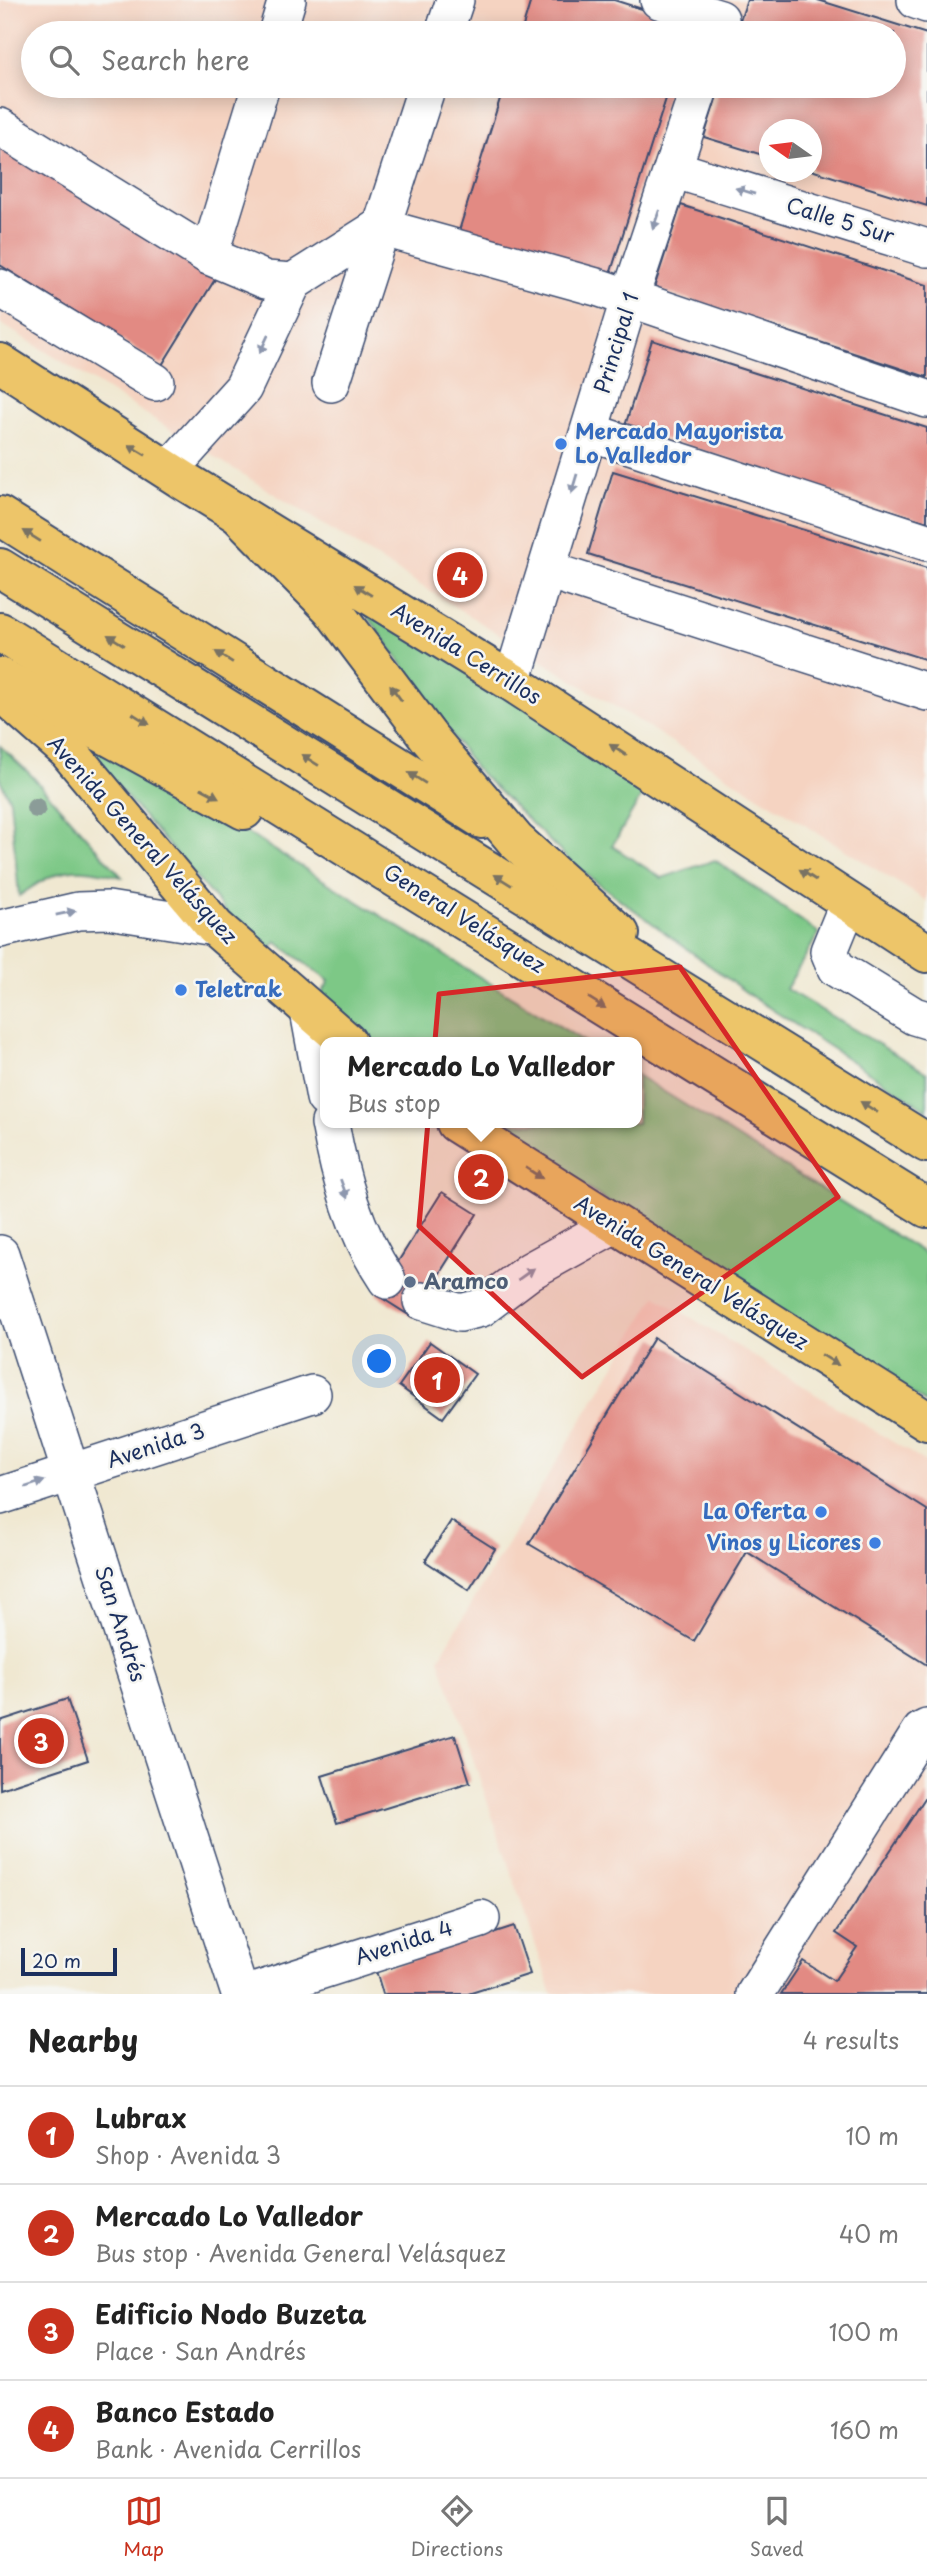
<!DOCTYPE html>
<html lang="en">
<head>
<meta charset="utf-8">
<style>
  :root { --surface:#fff; --page:#f2f2f2; --text:#222; --muted:#767676; --line:#e0e0e0; --accent:#c8321e }
  body { margin:0; font-family:"Playpen Sans",sans-serif; background:var(--page); color:var(--text) }
  .compass { position:absolute; left:759px; top:119px; width:63px; height:63px; border-radius:50%; background:var(--surface); box-shadow:0 4px 18px #0003; rotate:284deg }
  .scale { position:absolute; left:21px; bottom:18px; width:96px; box-sizing:border-box; padding-left:7px; border:4px solid #1b2f5e; border-top:0; font-size:19px; line-height:24px; white-space:nowrap; color:#1b2f5e; -webkit-text-stroke:5px #f6f6f2; paint-order:stroke }
  .you { position:absolute; left:380px; top:1362px; width:24px; height:24px; margin:-18px; border:5px solid #fff; border-radius:50%; background:#1a73e8; box-shadow:0 0 0 10px #1a73e833 }
  .badge { display:grid; place-items:center; width:46px; height:46px; border-radius:50%; background:var(--accent); color:#fff; font-size:23px; font-weight:700 }
  .pin { position:absolute; translate:-50% -50%; border:4px solid #fff; box-shadow:0 2px 7px #0006 }
  .popup { position:absolute; left:320px; top:1037px; width:322px; height:91px; box-sizing:border-box; display:grid; place-content:center; border-radius:14px; background:var(--surface); filter:drop-shadow(0 2px 5px #0005); font-size:23px; white-space:nowrap; color:var(--muted) }
  .popup b { font-size:26px; color:var(--text) }
  .popup::after { content:''; position:absolute; left:50%; top:100%; margin-left:-14px; border:14px solid transparent; border-top-color:var(--surface) }
  .list { margin:0; padding:0; list-style:none }
  h2 { display:flex; justify-content:space-between; align-items:center; height:91px; margin:0; padding:0 28px; font-size:30px }
  h2 small { font-size:23px; font-weight:400; color:var(--muted) }
  .list li { display:grid; grid-template-columns:46px 1fr auto; gap:21px; align-items:center; box-sizing:border-box; height:98px; padding:0 28px; border-top:2px solid var(--line) }
  .list b { display:block; font-size:26px; white-space:nowrap }
  .list p { margin:0; font-size:23px; white-space:nowrap; color:var(--muted) }
  .list em { font-size:23px; font-style:normal; color:var(--muted) }
  .icon { flex:none; width:38px; height:38px; fill:none; stroke:currentColor; stroke-width:2; stroke-linecap:round; stroke-linejoin:round }
  .map { position:relative; flex:none; width:927px; height:1994px; overflow:hidden }
  .search { position:absolute; background:var(--surface); box-shadow:0 4px 18px #0003; left:21px; right:21px; top:21px; height:77px; display:flex; align-items:center; gap:18px; box-sizing:border-box; padding:0 24px; border-radius:38px; color:var(--muted); font-size:26px }
  .sheet { height:483px; background:var(--surface) }
  nav { display:flex; justify-content:space-around; align-items:center; box-sizing:border-box; height:98px; border-top:2px solid var(--line); background:var(--surface); font-size:19px; color:var(--muted) }
  nav a { display:grid; justify-items:center; gap:4px }
  nav .on { color:var(--accent) }
  .map>svg:first-child { display:block }
  .built { fill:#f5d3c1; fill-rule:evenodd }
  .green { fill:#7dc886; stroke:#4c7c72; stroke-width:2 }
  .building { fill:#e28a83 }
  .lines { fill:none; stroke-linecap:round; stroke-linejoin:round }
  .minor-casing { stroke:#3b4b6f; stroke-width:40 }
  .major-casing { stroke:#3b4b6f; stroke-width:42 }
  .highway-casing { stroke:#3b4b6f; stroke-width:42 }
  .minor { stroke:#fff; stroke-width:37 }
  .major { stroke:#edc569; stroke-width:38 }
  .highway { stroke:#edc569; stroke-width:38 }
  .tree { fill:#8b9c98 }
  .oneway { fill:#8d97ae }
  .oneway2 { fill:#797263 }
  .marked { fill:#d62828; fill-opacity:0.2; stroke:#d62828; stroke-width:5; stroke-linejoin:round }
  .shop-dot { fill:#3f7fe0; stroke:#f6f6f2; stroke-width:2.5 }
  .service-dot { fill:#5c6f8a; stroke:#f6f6f2; stroke-width:2.5 }
  .labels { text-anchor:middle; stroke-width:5; stroke-linejoin:round; paint-order:stroke }
  .street-label { font-size:21px; fill:#1b2f5e; stroke:#f6f6f2 }
  .shop-label { font-size:21px; font-weight:bold; fill:#366cbe; stroke:#f6f6f2; text-anchor:start }
  .service-label { font-size:21px; font-weight:bold; fill:#4e5e75; stroke:#f6f6f2; text-anchor:start }
</style>
</head>
<body>
<div class="map">
<svg width="927" height="1994" viewBox="0 0 927 1994">
  <rect width="100%" height="100%" fill="#f6f6f2"/>
  <filter id="ink" filterUnits="userSpaceOnUse"><feTurbulence type="fractalNoise" baseFrequency=".0143" numOctaves="2"/><feDisplacementMap in="SourceGraphic" scale="14" xChannelSelector="R" yChannelSelector="G"/><feConvolveMatrix kernelMatrix="1 2 1 2 8 2 1 2 1" color-interpolation-filters="sRGB"/></filter>
  <filter id="wash" filterUnits="userSpaceOnUse"><feTurbulence type="fractalNoise" baseFrequency=".00686" numOctaves="4" result="noise"/><feDisplacementMap in="SourceGraphic" scale="28" xChannelSelector="R" yChannelSelector="G"/><feGaussianBlur stdDeviation="1.57" result="paint"/><feColorMatrix in="noise" values="0 0 0 0 0 0 0 0 0 0 0 0 0 0 0 0 0 1.4 0 .05"/><feComposite in="paint" operator="in"/></filter>
  <g filter="url(#wash)">
    <rect width="100%" height="100%" fill="#f0e8d1"/>
    <g class="built">
      <path d="M 0,0 L 927,0 L 927,901 L 0,323 ZM 33,33 L 894,33 L 894,86 L 33,86 ZM 769,130 L 811,130 L 811,172 L 769,172 Z"/>
      <path d="M 656,1296 L 927,1463 L 927,1994 L 552,1994 L 439,1658 Z"/>
    </g>
    <g class="green">
      <path d="M 356,599 L 650,782 L 612,846 L 662,878 L 715,860 L 819,933 L 786,989 L 927,1073 L 927,1110 L 751,996 L 576,867 L 475,768 Z"/>
      <path d="M 68,729 L 137,765 L 585,1042 L 366,1042 L 316,1004 L 329,981 L 276,942 L 264,956 Z"/>
      <path d="M 0,746 L 30,774 L 122,877 C 72,864 61,867 19,896 L 10,800 L 0,780 Z"/>
      <path d="M 637,1075 L 927,1255 L 927,1403 L 483,1123 L 637,1123 Z"/>
    </g>
    <g id="blocks">
      <g class="building">
        <path d="M 531,0 L 614,0 L 689,24 L 686,33 L 521,33 Z"/>
        <path d="M 747,0 L 818,0 L 927,34 L 927,206 L 811,170 L 811,130 L 769,130 L 769,157 L 704,137 L 720,86 L 894,86 L 894,33 L 736,33 Z"/>
        <path d="M 504,86 L 670,86 L 608,281 L 458,234 Z"/>
        <path d="M 0,143 L 217,276 L 162,365 L 0,265 Z"/>
        <path d="M 681,205 L 927,285 L 927,377 L 654,288 Z"/>
        <path d="M 652,340 L 927,428 L 927,522 L 625,426 Z"/>
        <path d="M 613,471 L 927,568 L 927,660 L 588,554 Z"/>
        <path d="M 442,1192 L 477,1214 L 412,1317 L 377,1295 Z"/>
        <path d="M 654,1338 L 927,1510 L 927,1665 L 747,1552 L 694,1641 L 529,1544 Z"/>
        <path d="M 430,1342 L 475,1374 L 443,1418 L 399,1386 Z"/>
        <path d="M 451,1521 L 495,1549 L 469,1590 L 425,1561 Z"/>
        <path d="M 67,1699 L 88,1760 L 0,1789 L 0,1721 Z"/>
        <path d="M 455,1735 L 470,1782 L 337,1823 L 322,1776 Z"/>
        <path d="M 927,1795 L 927,1994 L 781,1994 L 803,1961 L 834,1981 L 857,1947 L 836,1933 Z"/>
        <path d="M 514,1926 L 530,1974 L 468,1994 L 383,1994 L 376,1971 Z"/>
      </g>
    </g>
  </g>
  <g filter="url(#ink)">
    <use href="#blocks" fill-opacity="0" stroke="#3b4b6f" stroke-width="2"/>
    <g class="lines">
      <defs>
        <g id="minor">
          <path d="M 659,0 L 720,19"/>
          <path d="M 916,0 L 927,4"/>
          <path d="M 277,33 L 287,0"/>
          <path d="M 444,33 L 455,0"/>
          <path d="M 0,127 L 209,256 L 266,280 L 293,282 L 380,227 L 600,288 L 927,399"/>
          <path d="M 673,169 L 927,248"/>
          <path d="M 209,256 L 261,86"/>
          <path d="M 0,288 L 155,382"/>
          <path d="M 331,383 L 427,86"/>
          <path d="M 590,432 L 927,542"/>
          <path d="M 169,470 L 243,388 L 293,282"/>
          <path d="M 547,570 L 927,692"/>
          <path d="M 512,682 L 630,297 L 700,86"/>
          <path d="M 849,902 L 829,951 L 836,968 L 914,1016 L 927,1020"/>
          <path d="M 0,929 L 78,911 L 108,910 L 215,927"/>
          <path d="M 309,1011 L 325,1098"/>
          <path d="M 330,1123 C 340,1179 355,1232 387,1280"/>
          <path d="M 0,1254 L 240,1994"/>
          <path d="M 422,1301 L 460,1313 L 481,1308 L 530,1271 L 613,1225"/>
          <path d="M 0,1496 L 312,1394"/>
          <path d="M 247,1994 L 481,1919"/>
          <path d="M 755,1994 L 921,1731 L 927,1728"/>
        </g>
        <g id="major">
          <path d="M 0,363 L 186,482 L 512,682 L 927,953"/>
          <path d="M 0,691 L 68,751 L 215,927 L 347,1042"/>
          <path d="M 456,1123 L 927,1421"/>
        </g>
        <g id="highway">
          <path d="M 236,512 L 332,609 L 430,739 L 516,841 L 620,934"/>
          <path d="M 0,516 L 482,819"/>
          <path d="M 0,568 L 927,1143"/>
          <path d="M 0,632 L 927,1208"/>
          <path d="M 0,677 L 244,810"/>
        </g>
      </defs>
      <use href="#minor" class="minor-casing"/>
      <use href="#major" class="major-casing"/>
      <use href="#highway" class="highway-casing"/>
      <use href="#minor" class="minor"/>
      <use href="#major" class="major"/>
      <use href="#highway" class="highway"/>
    </g>
    <circle class="tree" cx="36" cy="808" r="10"/>
    <defs><path id="oneway-solid" d="M-6-.8H1V-3.2L6.5 0L1 3.2V.8H-6Z" transform="scale(1.75)"/></defs>
    <g class="oneway">
      <use href="#oneway-solid" transform="translate(745 191) rotate(-163)"/>
      <use href="#oneway-solid" transform="translate(656 220) rotate(109)"/>
      <use href="#oneway-solid" transform="translate(264 344) rotate(115)"/>
      <use href="#oneway-solid" transform="translate(574 484) rotate(107)"/>
      <use href="#oneway-solid" transform="translate(66 913) rotate(-11)"/>
      <use href="#oneway-solid" transform="translate(344 1189) rotate(70)"/>
      <use href="#oneway-solid" transform="translate(526 1274) rotate(-35)"/>
      <use href="#oneway-solid" transform="translate(35 1484) rotate(-18)"/>
    </g>
    <g class="oneway2">
      <use href="#oneway-solid" transform="translate(137 450) rotate(-149)"/>
      <use href="#oneway-solid" transform="translate(32 536) rotate(-148)"/>
      <use href="#oneway-solid" transform="translate(363 590) rotate(-148)"/>
      <use href="#oneway-solid" transform="translate(116 640) rotate(-148)"/>
      <use href="#oneway-solid" transform="translate(224 657) rotate(-148)"/>
      <use href="#oneway-solid" transform="translate(396 693) rotate(-126)"/>
      <use href="#oneway-solid" transform="translate(141 719) rotate(32)"/>
      <use href="#oneway-solid" transform="translate(618 750) rotate(-147)"/>
      <use href="#oneway-solid" transform="translate(310 760) rotate(-148)"/>
      <use href="#oneway-solid" transform="translate(417 778) rotate(-148)"/>
      <use href="#oneway-solid" transform="translate(210 793) rotate(28)"/>
      <use href="#oneway-solid" transform="translate(808 875) rotate(-147)"/>
      <use href="#oneway-solid" transform="translate(503 880) rotate(-148)"/>
      <use href="#oneway-solid" transform="translate(597 1003) rotate(32)"/>
      <use href="#oneway-solid" transform="translate(869 1107) rotate(-148)"/>
      <use href="#oneway-solid" transform="translate(534 1173) rotate(33)"/>
      <use href="#oneway-solid" transform="translate(830 1360) rotate(32)"/>
    </g>
  </g>
  <path class="marked" d="M 680,967 L 838,1197 L 582,1377 L 419,1226 L 439,994 Z"/>
  <g class="shop-dot">
    <circle cx="561" cy="444" r="7"/>
    <circle cx="181" cy="990" r="7"/>
    <circle cx="821" cy="1512" r="7"/>
    <circle cx="875" cy="1543" r="7"/>
  </g>
  <circle class="service-dot" cx="410" cy="1282" r="7"/>
  <g class="labels">
    <g class="street-label">
      <text transform="translate(840 221) rotate(17)" y="7">Calle 5 Sur</text>
      <text transform="translate(617 343) rotate(-73)" y="7">Principal 1</text>
      <text transform="translate(466 654) rotate(32)" y="7">Avenida Cerrillos</text>
      <text transform="translate(142 840) rotate(48)" y="7">Avenida General Velásquez</text>
      <text transform="translate(464 919) rotate(32)" y="7">General Velásquez</text>
      <text transform="translate(691 1273) rotate(32)" y="7">Avenida General Velásquez</text>
      <text transform="translate(156 1446) rotate(-18)" y="7">Avenida 3</text>
      <text transform="translate(120 1624) rotate(72)" y="7">San Andrés</text>
      <text transform="translate(404 1943) rotate(-18)" y="7">Avenida 4</text>
    </g>
    <g class="shop-label">
      <text x="575" y="439">Mercado Mayorista<tspan x="575" dy="24">Lo Valledor</tspan></text>
      <text x="195" y="997">Teletrak</text>
      <text x="807" y="1519" text-anchor="end">La Oferta</text>
      <text x="861" y="1550" text-anchor="end">Vinos y Licores</text>
    </g>
    <g class="service-label">
      <text x="424" y="1289">Aramco</text>
    </g>
  </g>
</svg>
<svg class="compass" viewBox="-18 -18 36 36"><path d="M0-13l5 13h-10z" fill="#e53935"/><path d="M0 13l5-13h-10z" fill="#767676"/></svg>
<div class="scale">20 m</div>
<div class="you"></div>
<div class="pin badge" style="left:437px;top:1380px">1</div>
<div class="pin badge" style="left:481px;top:1177px">2</div>
<div class="popup"><b>Mercado Lo Valledor</b>Bus stop</div>
<div class="pin badge" style="left:41px;top:1741px">3</div>
<div class="pin badge" style="left:460px;top:575px">4</div>
<div class="search"><svg class="icon" aria-label="search" viewBox="0 0 24 24"><circle cx="10" cy="10" r="6"/><path d="M15 15l6 6"/></svg>Search here</div>
</div>
<section class="sheet">
<h2>Nearby<small>4 results</small></h2>
<ul class="list">
<li><span class="badge">1</span><div><b>Lubrax</b><p>Shop · Avenida 3</p></div><em>10 m</em></li>
<li><span class="badge">2</span><div><b>Mercado Lo Valledor</b><p>Bus stop · Avenida General Velásquez</p></div><em>40 m</em></li>
<li><span class="badge">3</span><div><b>Edificio Nodo Buzeta</b><p>Place · San Andrés</p></div><em>100 m</em></li>
<li><span class="badge">4</span><div><b>Banco Estado</b><p>Bank · Avenida Cerrillos</p></div><em>160 m</em></li>
</ul>
</section>
<nav>
<a class="on"><svg class="icon" aria-label="map" viewBox="0 0 24 24"><path d="M3 6l6-2 6 2 6-2v14l-6 2-6-2-6 2zM9 4v14M15 6v14"/></svg>Map</a>
<a><svg class="icon" aria-label="directions" viewBox="0 0 24 24"><path d="M12 3l9 9-9 9-9-9zM9 14v-3h6M13 9l2 2-2 2"/></svg>Directions</a>
<a><svg class="icon" aria-label="saved" viewBox="0 0 24 24"><path d="M7 4h10v16l-5-4-5 4z"/></svg>Saved</a>
</nav>
</body>
</html>
